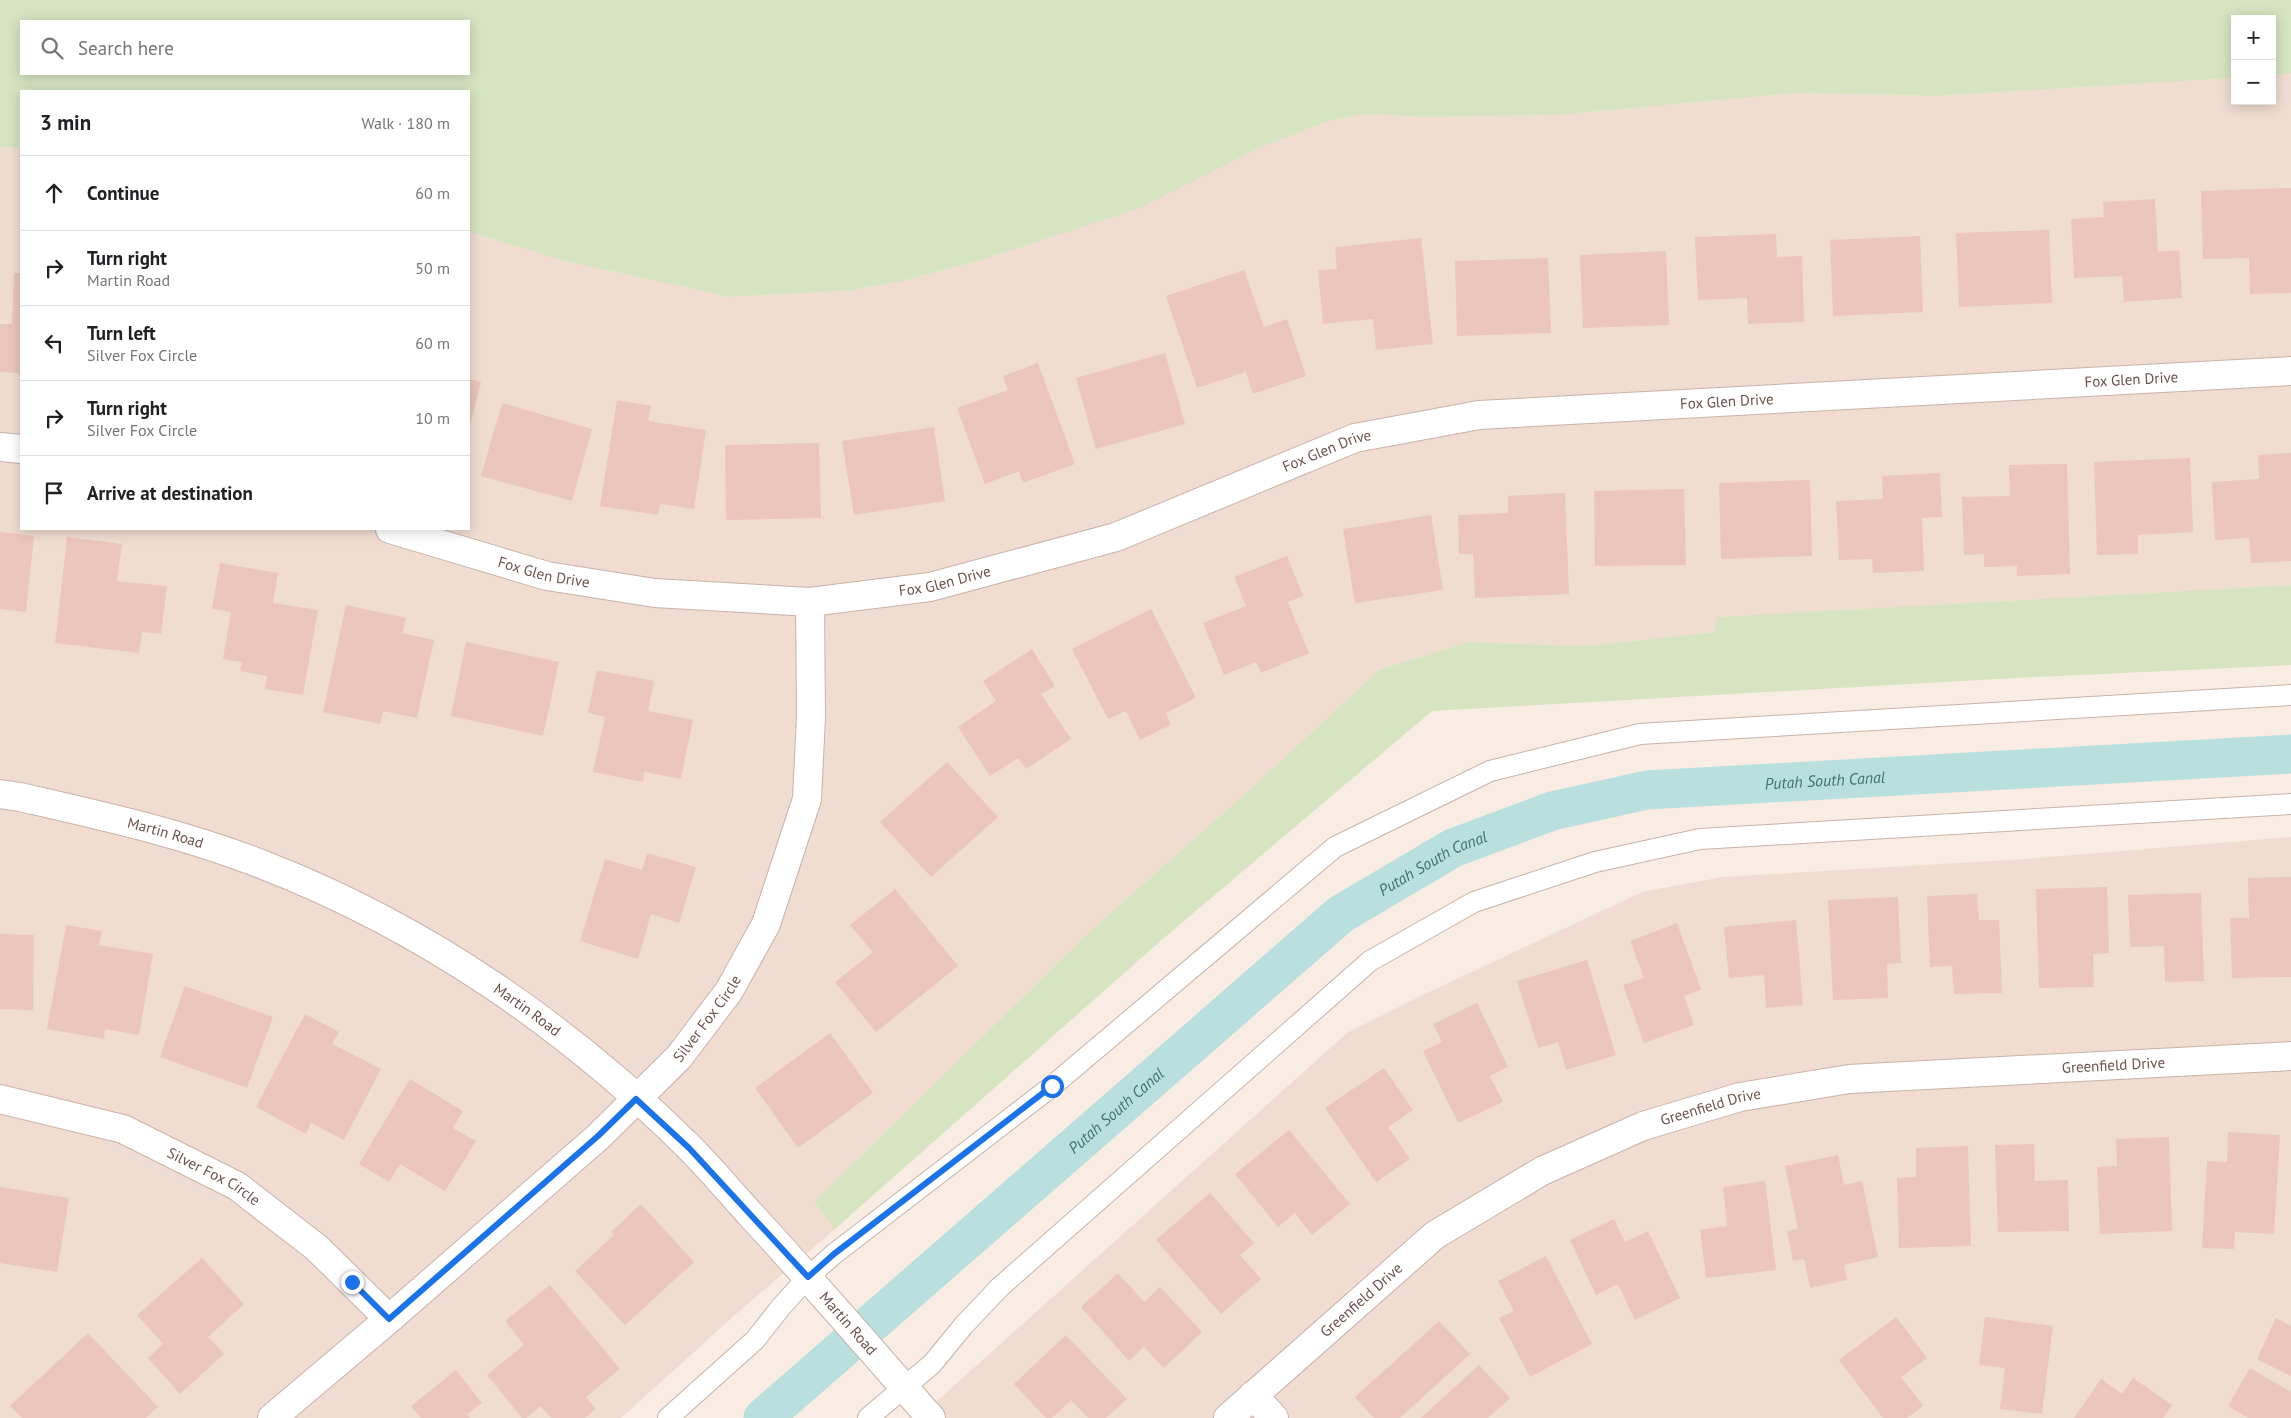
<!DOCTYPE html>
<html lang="en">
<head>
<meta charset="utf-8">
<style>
  :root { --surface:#fff; --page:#f2f2f2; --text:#202124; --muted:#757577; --line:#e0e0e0 }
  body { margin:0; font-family:"PT Sans",sans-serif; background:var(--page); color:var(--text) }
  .controls { position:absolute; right:15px; top:15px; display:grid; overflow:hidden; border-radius:0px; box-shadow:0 2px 12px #0003 }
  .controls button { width:45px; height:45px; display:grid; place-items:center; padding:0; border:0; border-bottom:1px solid var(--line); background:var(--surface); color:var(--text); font:25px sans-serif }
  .stop { position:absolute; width:15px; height:15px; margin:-11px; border:4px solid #1a73e8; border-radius:50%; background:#fff }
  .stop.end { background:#1a73e8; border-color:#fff; box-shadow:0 1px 5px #0008 }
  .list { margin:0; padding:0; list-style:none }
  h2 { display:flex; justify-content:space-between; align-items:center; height:65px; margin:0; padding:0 20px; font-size:21px }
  h2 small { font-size:16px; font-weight:400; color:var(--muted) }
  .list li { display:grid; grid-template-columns:32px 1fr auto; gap:15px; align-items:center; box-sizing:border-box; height:75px; padding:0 20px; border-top:1px solid var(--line) }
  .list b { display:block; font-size:19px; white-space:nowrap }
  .list p { margin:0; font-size:16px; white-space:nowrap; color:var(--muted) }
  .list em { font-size:16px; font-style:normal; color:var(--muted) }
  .icon { flex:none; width:28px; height:28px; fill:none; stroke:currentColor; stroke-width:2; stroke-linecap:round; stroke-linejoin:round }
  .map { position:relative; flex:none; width:2291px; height:1418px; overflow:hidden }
  .search { position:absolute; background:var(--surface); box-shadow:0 2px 12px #0003; left:20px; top:20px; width:450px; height:55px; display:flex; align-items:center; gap:12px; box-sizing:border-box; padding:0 18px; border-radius:0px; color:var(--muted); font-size:19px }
  .panel { position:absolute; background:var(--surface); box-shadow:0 2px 12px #0003; left:20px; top:90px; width:450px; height:440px; border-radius:0px }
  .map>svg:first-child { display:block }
  .residential { fill:#f0dcd1 }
  .green { fill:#d6e4c2; fill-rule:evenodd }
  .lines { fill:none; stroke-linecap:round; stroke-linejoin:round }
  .canal { stroke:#b9e0de; stroke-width:39 }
  .building { fill:#ebc6bc }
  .lane-casing { stroke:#c8b2aa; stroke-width:22 }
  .street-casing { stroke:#c8b2aa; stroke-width:30 }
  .lane { stroke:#fff; stroke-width:20 }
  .street { stroke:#fff; stroke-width:28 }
  .route { stroke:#1a73e8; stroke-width:6 }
  .labels { text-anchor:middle; stroke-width:4; stroke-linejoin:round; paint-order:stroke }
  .street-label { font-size:15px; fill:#6d514b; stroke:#fdf0e7 }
  .water-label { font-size:16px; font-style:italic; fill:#427271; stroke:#fdf0e7 }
</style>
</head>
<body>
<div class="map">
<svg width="2291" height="1418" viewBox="0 0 2291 1418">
  <rect width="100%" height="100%" fill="#f9ece2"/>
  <g class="residential">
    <path d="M 2291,73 L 2291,585 L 1718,617 L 1714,632 L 1587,646 L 1468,642 L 1379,670 L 1257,783 L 1088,933 L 814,1202 L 835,1229 L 736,1314 L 621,1418 L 0,1418 L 0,147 L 21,148 L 21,529 L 469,529 L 469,232 L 565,261 L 729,297 L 846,291 L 894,283 L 972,263 L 1141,208 L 1259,148 L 1329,121 L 1365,114 L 1423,117 L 1558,115 L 1797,93 L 1935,96 L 2235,78 L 2235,101 L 2272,101 L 2272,75 Z"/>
    <path d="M 2291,837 L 2291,1418 L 918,1418 L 1347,1033 L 1427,993 L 1642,892 L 1723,877 L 2025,859 Z"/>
  </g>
  <g class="green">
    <path d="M 0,0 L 2291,0 L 2291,73 L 2272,75 L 2272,19 L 2235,19 L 2235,78 L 1935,96 L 1797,93 L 1558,115 L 1423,117 L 1365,114 L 1329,121 L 1259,148 L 1141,208 L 972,263 L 894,283 L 846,291 L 729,297 L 565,261 L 469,232 L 469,91 L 21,91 L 21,148 L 0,147 ZM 21,21 L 469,21 L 469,74 L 21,74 Z"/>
    <path d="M 2291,585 L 2291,665 L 2015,678 L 1432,711 L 1165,937 L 835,1229 L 814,1202 L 1088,933 L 1257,783 L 1379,670 L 1468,642 L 1587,646 L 1714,632 L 1717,617 Z"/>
  </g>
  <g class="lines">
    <path class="canal" id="s1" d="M 763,1418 L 1341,914 L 1453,848 L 1552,811 L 1647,790 L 2291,754"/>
  </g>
  <g class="building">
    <path d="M 2291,188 L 2291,293 L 2250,294 L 2249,258 L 2203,259 L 2201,191 Z"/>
    <path d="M 2155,199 L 2158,252 L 2179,250 L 2182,298 L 2124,302 L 2122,276 L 2074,278 L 2071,219 L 2104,217 L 2103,202 Z"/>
    <path d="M 2049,230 L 2052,303 L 1959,307 L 1956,233 Z"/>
    <path d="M 1776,234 L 1777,257 L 1802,256 L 1804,322 L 1748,324 L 1747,298 L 1698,300 L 1695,237 Z"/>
    <path d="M 1920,236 L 1923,312 L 1833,316 L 1830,240 Z"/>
    <path d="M 1421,238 L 1433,344 L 1376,350 L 1373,319 L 1323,324 L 1318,270 L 1337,269 L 1335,247 Z"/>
    <path d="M 1666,251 L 1669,325 L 1583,328 L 1580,255 Z"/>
    <path d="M 1548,258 L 1551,333 L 1457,336 L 1455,261 Z"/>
    <path d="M 1244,270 L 1264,327 L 1287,319 L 1306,376 L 1253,394 L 1246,372 L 1197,388 L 1166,296 Z"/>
    <path d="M 14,273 L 21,273 L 21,373 L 0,372 L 0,324 L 12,324 Z"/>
    <path d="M 1165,353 L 1185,424 L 1096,449 L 1076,378 Z"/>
    <path d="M 1038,363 L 1075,464 L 1023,483 L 1019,471 L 985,484 L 957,408 L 1008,390 L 1003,376 Z"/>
    <path d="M 469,379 L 481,382 L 469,429 Z"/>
    <path d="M 617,400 L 651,406 L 648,421 L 706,430 L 694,509 L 660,504 L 658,515 L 600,506 Z"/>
    <path d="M 502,403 L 592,429 L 572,501 L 481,476 Z"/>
    <path d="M 934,427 L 945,501 L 854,515 L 842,441 Z"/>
    <path d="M 819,443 L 821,518 L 726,520 L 725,445 Z"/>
    <path d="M 2291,453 L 2291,561 L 2251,563 L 2249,538 L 2215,540 L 2212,482 L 2259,479 L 2258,455 Z"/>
    <path d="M 2190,458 L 2193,532 L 2138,535 L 2138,554 L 2097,555 L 2094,462 Z"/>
    <path d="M 2067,464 L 2070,574 L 2017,576 L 2017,566 L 1984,567 L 1984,554 L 1964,555 L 1962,497 L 2010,496 L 2009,465 Z"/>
    <path d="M 1940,473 L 1942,517 L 1922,518 L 1924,571 L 1873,573 L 1872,559 L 1839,560 L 1836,501 L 1883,499 L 1882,476 Z"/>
    <path d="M 1810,480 L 1812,556 L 1721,559 L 1719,483 Z"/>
    <path d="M 1684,489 L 1686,565 L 1595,566 L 1594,491 Z"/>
    <path d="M 1565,493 L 1569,594 L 1475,598 L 1473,554 L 1459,554 L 1458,515 L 1508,513 L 1508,496 Z"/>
    <path d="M 1431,515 L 1443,590 L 1355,603 L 1343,529 Z"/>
    <path d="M 0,532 L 34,536 L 26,612 L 0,609 Z"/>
    <path d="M 67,537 L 122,544 L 117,581 L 167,586 L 161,634 L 142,632 L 139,653 L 55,643 Z"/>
    <path d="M 1287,556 L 1303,596 L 1288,602 L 1309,653 L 1261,673 L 1256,662 L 1224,675 L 1203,623 L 1246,606 L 1234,577 Z"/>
    <path d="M 220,563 L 278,573 L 273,603 L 318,610 L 303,695 L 265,689 L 267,676 L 240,671 L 242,662 L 223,659 L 231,612 L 212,609 Z"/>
    <path d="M 346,605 L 406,618 L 402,633 L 434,640 L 417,718 L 383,711 L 380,724 L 323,712 Z"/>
    <path d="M 1151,609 L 1196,698 L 1166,713 L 1171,725 L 1140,740 L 1126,711 L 1108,719 L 1072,649 Z"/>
    <path d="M 466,642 L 559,662 L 543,736 L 451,716 Z"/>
    <path d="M 1032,649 L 1055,686 L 1041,694 L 1071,739 L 1026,769 L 1018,758 L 990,776 L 958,727 L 996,701 L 983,681 Z"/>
    <path d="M 597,670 L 654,681 L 648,711 L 693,720 L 681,779 L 644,772 L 643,782 L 593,772 L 605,717 L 588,713 Z"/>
    <path d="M 947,762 L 998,817 L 931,877 L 880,822 Z"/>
    <path d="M 647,853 L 696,867 L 679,923 L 651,914 L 638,959 L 580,941 L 605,859 L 642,870 Z"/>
    <path d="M 2291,877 L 2291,977 L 2232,978 L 2230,918 L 2249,918 L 2248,878 Z"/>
    <path d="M 2107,887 L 2109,953 L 2093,954 L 2094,987 L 2039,988 L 2036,889 Z"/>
    <path d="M 895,889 L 958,966 L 876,1032 L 835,982 L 873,952 L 850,925 Z"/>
    <path d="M 2201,893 L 2204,981 L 2165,982 L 2164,946 L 2130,947 L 2128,895 Z"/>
    <path d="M 1977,894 L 1979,920 L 1999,920 L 2002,993 L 1954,994 L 1952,966 L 1930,967 L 1927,896 Z"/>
    <path d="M 1898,897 L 1901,963 L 1887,964 L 1888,998 L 1833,1000 L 1828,900 Z"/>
    <path d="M 1796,920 L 1803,1005 L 1766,1008 L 1764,975 L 1729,978 L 1724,927 Z"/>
    <path d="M 1677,923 L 1701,989 L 1684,996 L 1694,1025 L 1644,1043 L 1623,985 L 1644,978 L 1630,941 Z"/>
    <path d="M 66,925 L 102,931 L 99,945 L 153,954 L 139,1035 L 105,1029 L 104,1039 L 47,1029 Z"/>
    <path d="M 0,934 L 34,935 L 33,1010 L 0,1009 Z"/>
    <path d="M 1587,960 L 1616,1055 L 1566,1070 L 1558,1042 L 1538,1048 L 1517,981 Z"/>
    <path d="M 185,986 L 273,1017 L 247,1088 L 160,1057 Z"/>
    <path d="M 1477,1003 L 1508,1067 L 1490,1076 L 1503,1102 L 1458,1123 L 1423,1051 L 1442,1042 L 1433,1024 Z"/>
    <path d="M 305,1014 L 339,1032 L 332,1044 L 381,1069 L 344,1140 L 311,1123 L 306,1134 L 256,1107 Z"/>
    <path d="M 830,1033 L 873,1093 L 798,1148 L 755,1088 Z"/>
    <path d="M 1384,1068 L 1413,1110 L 1388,1127 L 1410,1159 L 1376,1182 L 1325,1108 Z"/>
    <path d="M 410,1079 L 463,1111 L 453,1128 L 476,1141 L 445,1191 L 400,1164 L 389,1182 L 359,1164 Z"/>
    <path d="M 1289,1130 L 1350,1204 L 1312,1235 L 1295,1213 L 1278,1227 L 1235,1174 Z"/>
    <path d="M 2228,1132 L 2280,1135 L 2274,1234 L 2235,1232 L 2234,1249 L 2202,1248 L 2207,1161 L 2227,1162 Z"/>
    <path d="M 2169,1137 L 2172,1231 L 2100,1234 L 2097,1167 L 2117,1166 L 2116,1139 Z"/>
    <path d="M 2034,1144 L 2035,1181 L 2068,1180 L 2069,1231 L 1998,1232 L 1995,1145 Z"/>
    <path d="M 1968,1146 L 1971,1246 L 1899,1248 L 1897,1178 L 1916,1177 L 1916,1148 Z"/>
    <path d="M 1838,1155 L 1844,1185 L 1862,1181 L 1878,1257 L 1844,1265 L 1847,1280 L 1810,1288 L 1804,1259 L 1793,1261 L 1787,1231 L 1798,1229 L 1785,1166 Z"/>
    <path d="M 1765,1181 L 1776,1270 L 1706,1278 L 1700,1230 L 1727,1226 L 1723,1187 Z"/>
    <path d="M 0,1187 L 69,1198 L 57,1272 L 0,1263 Z"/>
    <path d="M 1210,1193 L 1254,1243 L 1240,1255 L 1261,1279 L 1221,1314 L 1156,1240 Z"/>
    <path d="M 641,1204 L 694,1262 L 625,1325 L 575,1271 L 614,1235 L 611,1232 Z"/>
    <path d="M 1614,1219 L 1625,1242 L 1648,1231 L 1680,1298 L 1635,1320 L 1618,1284 L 1596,1295 L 1570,1240 Z"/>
    <path d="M 1546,1256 L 1592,1344 L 1530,1377 L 1499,1318 L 1514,1311 L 1498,1281 Z"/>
    <path d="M 202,1258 L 244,1304 L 208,1337 L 224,1354 L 180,1394 L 148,1358 L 163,1344 L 137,1315 Z"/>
    <path d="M 1118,1273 L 1144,1302 L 1160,1287 L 1202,1332 L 1164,1368 L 1144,1347 L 1129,1361 L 1081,1307 Z"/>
    <path d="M 550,1285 L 620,1369 L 586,1397 L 596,1409 L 585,1418 L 551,1418 L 541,1406 L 526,1418 L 522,1418 L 487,1375 L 524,1345 L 505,1321 Z"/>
    <path d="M 1896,1317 L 1927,1358 L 1901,1377 L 1923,1406 L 1907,1418 L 1883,1418 L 1839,1360 Z"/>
    <path d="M 1985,1317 L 2053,1326 L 2042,1414 L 2000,1409 L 2005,1368 L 1979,1365 Z"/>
    <path d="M 2276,1318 L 2291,1326 L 2291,1376 L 2257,1359 Z"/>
    <path d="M 1439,1321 L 1470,1354 L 1400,1418 L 1374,1418 L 1355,1397 Z"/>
    <path d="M 88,1333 L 158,1407 L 146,1418 L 22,1418 L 10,1406 Z"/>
    <path d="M 1066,1335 L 1127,1399 L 1106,1418 L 1088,1418 L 1071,1400 L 1052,1418 L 1046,1418 L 1014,1384 Z"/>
    <path d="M 1479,1365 L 1510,1398 L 1488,1418 L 1421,1418 Z"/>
    <path d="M 2250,1368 L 2291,1392 L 2291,1418 L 2248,1418 L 2228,1406 Z"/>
    <path d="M 456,1370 L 482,1403 L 467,1414 L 470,1418 L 421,1418 L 411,1406 Z"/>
    <path d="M 2133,1378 L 2172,1405 L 2163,1418 L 2074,1418 L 2101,1379 L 2122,1394 Z"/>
  </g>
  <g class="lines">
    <defs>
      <g id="lane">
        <path d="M 668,1418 L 755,1340 L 781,1307 L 808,1277 L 834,1254 L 1051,1087 L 1335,847 L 1490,771 L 1640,734 L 2291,695"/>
        <path d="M 868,1418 L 932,1364 L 964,1325 L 1000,1287 L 1370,961 L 1474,902 L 1595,862 L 1700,839 L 2291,804"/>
      </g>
      <g id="street">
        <path d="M 0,447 L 21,449"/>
        <path id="s2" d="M 390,529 L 547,576 L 655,593 L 810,602 L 930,587 L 1116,537 L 1355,438 L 1479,415 L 2291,371"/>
        <path id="s3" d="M 0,794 L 20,797 C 103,816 186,834 266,866 C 425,928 568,1027 689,1147 C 710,1168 730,1192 750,1214 C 812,1281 871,1350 931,1418"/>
        <path id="s4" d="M 0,1099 L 123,1129 L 237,1186 L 317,1248 L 389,1319"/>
        <path d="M 1253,1395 L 1274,1418"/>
        <path id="s5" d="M 272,1418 L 389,1319 L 598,1137 L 679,1057 L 729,991 L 766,924 L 807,799 L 811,717 L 810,602"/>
        <path id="s6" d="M 1228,1418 L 1435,1235 L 1542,1171 L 1643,1126 L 1740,1097 L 1849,1079 L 2291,1056"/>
      </g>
    </defs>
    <use href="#lane" class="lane-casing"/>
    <use href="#street" class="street-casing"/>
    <use href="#lane" class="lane"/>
    <use href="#street" class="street"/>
  </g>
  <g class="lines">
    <path class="route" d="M 352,1282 L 389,1319 L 598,1136 L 636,1099 L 689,1148 L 808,1277 L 834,1254 L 1052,1086"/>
  </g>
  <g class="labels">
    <g class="street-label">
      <text dy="5" stroke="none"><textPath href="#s2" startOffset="1780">Fox Glen Drive</textPath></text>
      <text dy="5" stroke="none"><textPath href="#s2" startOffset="1375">Fox Glen Drive</textPath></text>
      <text dy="5" stroke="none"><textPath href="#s2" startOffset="970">Fox Glen Drive</textPath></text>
      <text dy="5" stroke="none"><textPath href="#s2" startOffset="160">Fox Glen Drive</textPath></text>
      <text dy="5" stroke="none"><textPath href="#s2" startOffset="565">Fox Glen Drive</textPath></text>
      <text dy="5" stroke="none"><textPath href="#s3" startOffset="170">Martin Road</textPath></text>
      <text dy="5" stroke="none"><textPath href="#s3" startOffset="575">Martin Road</textPath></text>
      <text dy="5" stroke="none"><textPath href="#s5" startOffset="592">Silver Fox Circle</textPath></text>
      <text dy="5" stroke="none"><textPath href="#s6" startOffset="988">Greenfield Drive</textPath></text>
      <text dy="5" stroke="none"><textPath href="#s6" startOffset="582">Greenfield Drive</textPath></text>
      <text dy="5" stroke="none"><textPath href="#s4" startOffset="229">Silver Fox Circle</textPath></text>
      <text dy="5" stroke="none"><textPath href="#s6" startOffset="178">Greenfield Drive</textPath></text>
      <text dy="5" stroke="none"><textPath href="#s3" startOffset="1025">Martin Road</textPath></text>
    </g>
    <g class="water-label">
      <text dy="6" stroke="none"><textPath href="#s1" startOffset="1278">Putah South Canal</textPath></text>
      <text dy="6" stroke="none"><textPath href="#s1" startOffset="872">Putah South Canal</textPath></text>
      <text dy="6" stroke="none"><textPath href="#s1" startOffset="468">Putah South Canal</textPath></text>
    </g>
  </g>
</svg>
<div class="controls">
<button>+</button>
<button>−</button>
</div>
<div class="stop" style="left:1052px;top:1086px"></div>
<div class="stop end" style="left:352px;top:1282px"></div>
<div class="search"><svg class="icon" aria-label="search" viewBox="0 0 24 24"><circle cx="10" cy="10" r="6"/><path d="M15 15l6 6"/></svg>Search here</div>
<section class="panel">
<h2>3 min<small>Walk · 180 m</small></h2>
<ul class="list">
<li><svg class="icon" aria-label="ahead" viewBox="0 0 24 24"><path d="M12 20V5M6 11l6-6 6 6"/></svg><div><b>Continue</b></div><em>60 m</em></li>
<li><svg class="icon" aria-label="right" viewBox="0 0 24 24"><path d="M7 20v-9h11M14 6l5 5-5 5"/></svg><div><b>Turn right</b><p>Martin Road</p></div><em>50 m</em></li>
<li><svg class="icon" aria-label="left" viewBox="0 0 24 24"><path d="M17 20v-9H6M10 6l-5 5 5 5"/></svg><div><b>Turn left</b><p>Silver Fox Circle</p></div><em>60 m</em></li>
<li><svg class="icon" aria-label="right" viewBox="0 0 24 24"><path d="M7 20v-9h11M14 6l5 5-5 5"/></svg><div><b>Turn right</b><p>Silver Fox Circle</p></div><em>10 m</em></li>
<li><svg class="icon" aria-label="arrive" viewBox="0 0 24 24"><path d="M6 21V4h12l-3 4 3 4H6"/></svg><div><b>Arrive at destination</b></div></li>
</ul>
</section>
</div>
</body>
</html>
